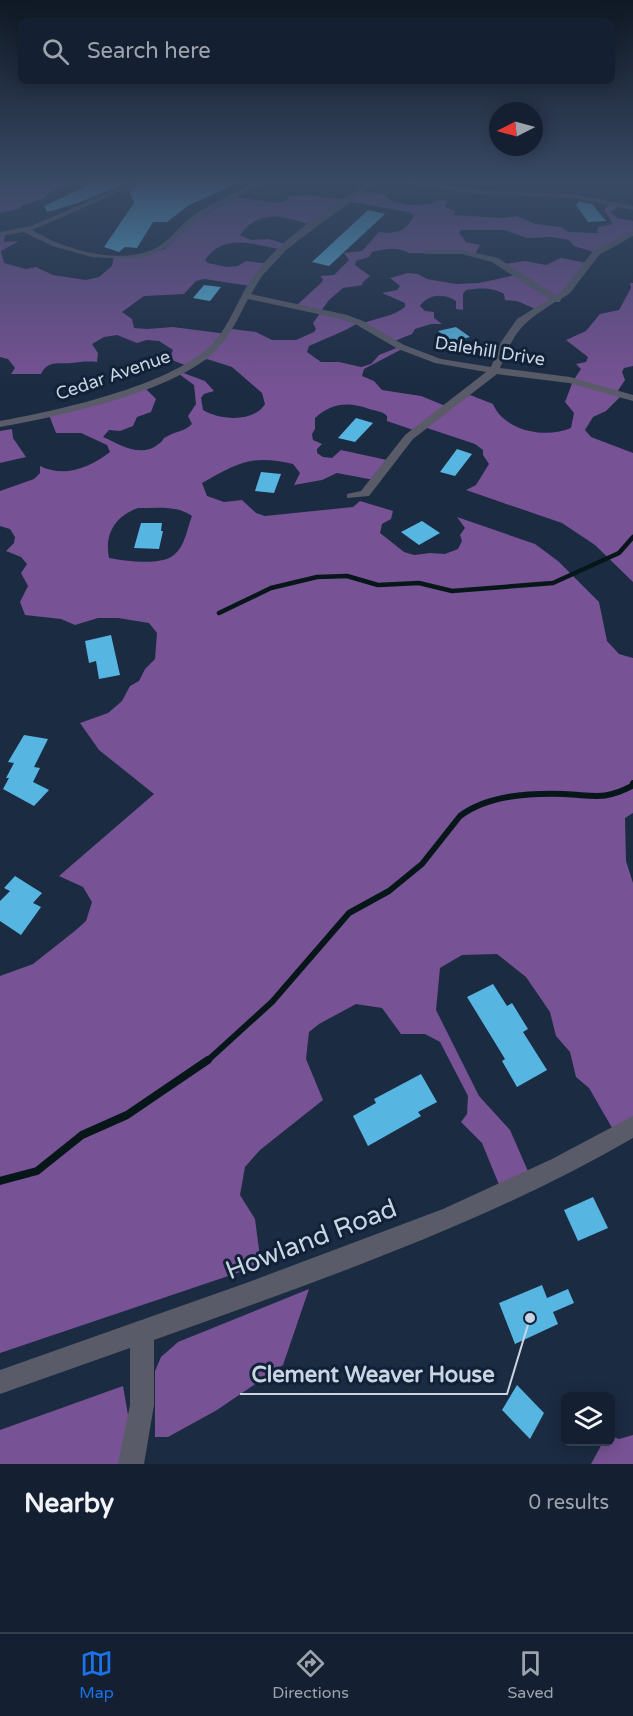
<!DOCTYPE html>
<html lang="en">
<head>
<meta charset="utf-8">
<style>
  :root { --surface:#142032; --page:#1d283a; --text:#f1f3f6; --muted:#9da3ac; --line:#333e4d; --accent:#1a73e8 }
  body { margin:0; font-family:"Varela Round",sans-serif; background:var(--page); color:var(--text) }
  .controls { position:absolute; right:18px; bottom:18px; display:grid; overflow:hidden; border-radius:9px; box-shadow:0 3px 15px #0003 }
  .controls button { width:54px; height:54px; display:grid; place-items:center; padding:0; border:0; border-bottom:2px solid var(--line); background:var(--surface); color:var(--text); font:30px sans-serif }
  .compass { position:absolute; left:489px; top:102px; width:54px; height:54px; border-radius:50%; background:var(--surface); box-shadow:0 3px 15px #0003; rotate:264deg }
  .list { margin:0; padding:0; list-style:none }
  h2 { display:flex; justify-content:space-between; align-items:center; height:78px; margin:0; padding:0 24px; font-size:26px }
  h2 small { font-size:20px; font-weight:400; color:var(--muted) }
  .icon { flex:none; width:33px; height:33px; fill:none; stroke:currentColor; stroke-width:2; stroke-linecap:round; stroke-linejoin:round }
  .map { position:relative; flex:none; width:633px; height:1464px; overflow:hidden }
  .search { position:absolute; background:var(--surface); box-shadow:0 3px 15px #0003; left:18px; right:18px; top:18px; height:66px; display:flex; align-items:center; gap:15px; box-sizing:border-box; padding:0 21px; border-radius:9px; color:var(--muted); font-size:22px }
  .sheet { height:168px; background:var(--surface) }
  nav { display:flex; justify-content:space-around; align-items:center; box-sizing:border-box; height:84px; border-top:2px solid var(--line); background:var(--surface); font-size:16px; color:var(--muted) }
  nav a { display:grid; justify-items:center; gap:3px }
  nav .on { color:var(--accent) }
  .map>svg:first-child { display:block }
  .forest { fill:#775294; fill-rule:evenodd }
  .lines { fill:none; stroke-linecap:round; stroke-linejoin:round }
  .stream-far2 { stroke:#071719; stroke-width:4.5 }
  .stream-far1 { stroke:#071719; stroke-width:6 }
  .stream { stroke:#071719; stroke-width:8 }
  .building { fill:#57b6e1 }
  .minor { fill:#5a5b68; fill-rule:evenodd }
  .labels { text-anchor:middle; stroke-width:6; stroke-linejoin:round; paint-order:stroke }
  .far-street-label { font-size:18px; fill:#cad5e4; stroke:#112137 }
  .near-street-label { font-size:26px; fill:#cad5e4; stroke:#112137 }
  .leader { fill:none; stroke:#cad5e4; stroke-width:2 }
  .callout-dot { fill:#cad5e4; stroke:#112137; stroke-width:2 }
  .callout-label { font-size:22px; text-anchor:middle; font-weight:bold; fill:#cad5e4; stroke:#112137; stroke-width:6; stroke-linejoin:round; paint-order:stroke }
</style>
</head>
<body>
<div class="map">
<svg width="633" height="1464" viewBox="0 0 633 1464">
  <rect width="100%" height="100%" fill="#1b2b42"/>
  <g class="forest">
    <path d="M 0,182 L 80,182 C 71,184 48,190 45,198 L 23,205 L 19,209 L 0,213 Z"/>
    <path d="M 363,191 L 383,194 L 393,202 L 410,205 L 431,204 L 440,200 L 448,201 L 445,207 L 455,211 L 454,215 L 502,218 L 517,216 L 535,224 L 561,227 L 568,232 L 597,233 L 598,227 L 613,224 L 604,210 L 610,203 L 621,205 L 611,212 L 617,218 L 633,221 L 633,233 L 594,252 L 574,246 L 569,240 L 552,237 L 527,238 L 504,230 L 461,230 L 459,233 L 466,242 L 480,245 L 475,254 L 409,253 C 396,246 385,249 372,252 L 369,257 L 356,261 L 355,265 L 370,276 L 362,283 L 363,285 L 343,288 L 329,300 L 321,311 L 334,312 L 358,323 C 342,333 326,338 309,346 L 307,352 L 321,362 L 339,362 L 361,367 L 371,364 L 379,355 L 399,347 L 402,349 L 364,369 L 362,376 L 374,381 L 382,390 L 421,396 L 448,407 L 470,395 L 493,404 C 504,431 546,439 571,428 L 574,413 L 565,402 L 573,381 L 581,369 L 576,364 L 586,362 L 588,357 L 566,340 L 586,331 L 600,314 L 619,310 L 631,288 L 630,283 L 633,283 L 633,366 L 624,368 L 622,372 L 625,380 L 617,392 L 622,395 L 606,411 L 593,417 L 585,430 L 591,437 L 633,453 L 633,582 L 595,545 L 562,523 L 466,490 L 476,485 L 489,464 L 483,455 L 483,450 L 475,444 L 424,427 L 416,431 L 387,421 L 387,416 C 382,411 376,411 369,409 C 349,401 331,403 315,418 L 315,429 L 312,434 L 313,440 L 322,444 L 317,449 L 317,453 L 323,457 L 332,458 L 341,450 L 387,460 L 374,480 L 337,473 L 322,480 L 294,485 L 300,473 L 293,464 C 252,454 238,463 202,483 L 207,496 L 224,502 L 242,500 L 256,513 L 265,516 L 353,507 L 360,501 L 393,511 L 391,519 L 382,524 L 380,533 L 404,552 L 414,555 L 430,553 L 445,554 L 458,549 L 462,541 L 460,535 L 465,528 L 457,517 L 535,544 L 558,561 L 599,602 L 607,641 L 619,654 L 633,658 L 633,813 L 625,818 L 626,861 L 633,883 L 633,1126 L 615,1133 L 589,1088 L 576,1077 L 570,1052 L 556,1036 L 550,1012 L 526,977 L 497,954 L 462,955 L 440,968 L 436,1010 L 479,1096 L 510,1130 L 531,1178 L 502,1192 L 482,1143 L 461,1122 L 467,1114 L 468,1096 L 440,1042 L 425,1034 L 401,1034 L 382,1008 L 356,1004 L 319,1024 L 309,1032 L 306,1059 L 323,1100 L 260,1150 L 245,1167 L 240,1195 L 255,1219 L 261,1265 L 0,1353 L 0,976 L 33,964 L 76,930 L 86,921 L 92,902 L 83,887 L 59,876 L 154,794 L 99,750 L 80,723 L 108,713 L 122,701 L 130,686 L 139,681 L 145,669 L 155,659 L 157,633 L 149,623 L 118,618 L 98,618 L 75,625 L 61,619 L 25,615 L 20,602 L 28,586 L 21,573 L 27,564 L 21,557 L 6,551 L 14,543 L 15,537 L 10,529 L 0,526 L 0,491 L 34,479 L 40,473 L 40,466 C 65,478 89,468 110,452 L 107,445 L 81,433 L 56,433 L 49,415 L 146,389 L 156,399 L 151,412 L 137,417 L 133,426 L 120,431 L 109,430 L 103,437 C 121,445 141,459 160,443 C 163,441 163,438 166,437 C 176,431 184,432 192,424 L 188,416 L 196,404 L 194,385 L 179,374 L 181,372 L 205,381 L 214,391 L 204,394 L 201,398 L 203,410 C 219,420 254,423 265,404 L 262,393 L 232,367 L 207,359 L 190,367 L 169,359 L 173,350 L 159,341 L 147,340 L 137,343 L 117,335 L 104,337 L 92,344 L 98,353 L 97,362 C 87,361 81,362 71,363 C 59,364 47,360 41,374 L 11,374 L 15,368 L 8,359 L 0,357 L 0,234 L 5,234 L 4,242 L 19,241 L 1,251 L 4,263 L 26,269 L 36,267 L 53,275 L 86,280 L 99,277 L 112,266 L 114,257 L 139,256 L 165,249 L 194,221 L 237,197 L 275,203 L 286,201 L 290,196 L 311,195 L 351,201 ZM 351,202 L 408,212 L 414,215 C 407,232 395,234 379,232 L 362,251 L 344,253 L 349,260 L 334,275 L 320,276 L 323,279 L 322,282 L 297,305 L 321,312 L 313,323 L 316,329 L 314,332 L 296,340 L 272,340 L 256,332 L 232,329 L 227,334 L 173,327 L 147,329 L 134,328 L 132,319 L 122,312 L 144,296 L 184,294 L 196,281 L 204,279 L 251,286 L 270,264 L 246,261 L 238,266 L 227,267 L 208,263 L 205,260 C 224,232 256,245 283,250 L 289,245 L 269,239 L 251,240 L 240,235 C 262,205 287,219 316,226 ZM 138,508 C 156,508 177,505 192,516 C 187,529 185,546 174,555 C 161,566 125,561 109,558 C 104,533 116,516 138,508 Z"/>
    <path d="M 561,258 L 587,263 L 572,285 L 538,310 L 517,301 L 505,300 L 504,294 C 493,287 479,288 466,290 L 463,294 L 463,310 L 456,309 L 456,301 C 444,293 428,294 420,306 L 425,311 L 434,312 L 434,318 L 442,324 L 431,324 L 415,329 L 412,334 L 392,342 L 364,323 C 379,317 392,317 405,307 L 405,303 L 382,293 L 397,290 L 400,286 L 390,278 L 408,273 L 418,274 L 427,279 L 456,284 L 479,283 L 516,275 L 505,264 L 525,261 L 546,265 Z"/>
    <path d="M 12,429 L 13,438 L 26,457 L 0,463 L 0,431 Z"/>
    <path d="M 309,1289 L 283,1365 L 217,1410 L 168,1437 L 155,1437 L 155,1371 L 161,1357 L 178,1342 Z"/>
    <path d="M 123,1386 L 132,1438 L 123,1464 L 0,1464 L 0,1430 Z"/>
    <path d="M 633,1435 L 633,1464 L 591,1464 L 603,1442 L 610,1442 L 611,1436 L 619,1439 Z"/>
  </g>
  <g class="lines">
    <path class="stream-far2" d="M 219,613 L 271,588 L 317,577 L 347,576 L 378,585 L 419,583 L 452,591 L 553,583 L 619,553 L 633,537"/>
    <path class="stream-far1" d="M 206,1062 L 272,1002 L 349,913 L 389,891 L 422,864 L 460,816 C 488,795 529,793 564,794 C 593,795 604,801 632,786 L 633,783"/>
    <path class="stream" d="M 0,1181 L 37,1171 L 82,1135 L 127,1115 L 208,1060"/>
  </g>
  <g class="building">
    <path d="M 95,182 L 129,182 L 78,203 L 47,212 L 44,206 Z"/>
    <path d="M 145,182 L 240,182 L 189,205 L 167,222 L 153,222 L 137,248 L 125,247 L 119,252 L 104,247 L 134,203 L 129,190 Z"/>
    <path d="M 579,201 L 592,204 L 606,221 L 588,222 L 576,205 Z"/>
    <path d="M 368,210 L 385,214 L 329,266 L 312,262 Z"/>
    <path d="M 204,285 L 221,287 L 210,301 L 193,298 Z"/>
    <path d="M 456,327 L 470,337 L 452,342 L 438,331 Z"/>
    <path d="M 356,418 L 373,423 L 355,442 L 338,438 Z"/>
    <path d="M 457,449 L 472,454 L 455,476 L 440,472 Z"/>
    <path d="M 261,472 L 281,474 L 274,493 L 255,491 Z"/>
    <path d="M 422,521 L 440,533 L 419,545 L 401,532 Z"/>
    <path d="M 141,523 L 162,523 L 161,531 L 163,531 L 159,549 L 134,548 Z"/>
    <path d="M 111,635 L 120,675 L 99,679 L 96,661 L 89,663 L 85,641 Z"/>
    <path d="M 24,735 L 48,739 L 34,767 L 40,768 L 33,782 L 49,790 L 34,806 L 3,789 L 9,778 L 6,778 L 14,763 L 8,762 Z"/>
    <path d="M 15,876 L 42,893 L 33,903 L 41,907 L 21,935 L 0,921 L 0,901 L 10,891 L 4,888 Z"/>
    <path d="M 493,984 L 507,1006 L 512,1003 L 528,1029 L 523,1032 L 547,1070 L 517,1087 L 502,1061 L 505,1059 L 467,997 Z"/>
    <path d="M 421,1074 L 437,1102 L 418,1112 L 421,1116 L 368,1146 L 353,1116 L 376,1103 L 374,1099 Z"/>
    <path d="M 593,1197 L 608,1228 L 578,1241 L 564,1210 Z"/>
    <path d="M 542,1285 L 547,1298 L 568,1289 L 574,1303 L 553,1312 L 558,1324 L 515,1344 L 499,1303 Z"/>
    <path d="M 517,1385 L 544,1413 L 530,1439 L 502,1410 Z"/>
  </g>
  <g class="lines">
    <g class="minor">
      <path d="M 134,182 L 143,182 L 32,230 C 65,250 120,266 156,248 C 171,240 180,224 194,215 C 214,202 235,194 255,182 L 263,182 L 204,215 L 188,227 L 167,247 L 146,257 L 130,259 L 92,257 L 52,246 L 24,232 L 0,236 L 0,232 L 31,226 Z"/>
      <path d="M 368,182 L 376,182 L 287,249 L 262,276 L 251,294 L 347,315 L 363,321 L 404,345 L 441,359 L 491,367 L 501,342 L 517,319 L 549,299 L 492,262 L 462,254 L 425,254 L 425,250 L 462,250 L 498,258 L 555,295 L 564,289 L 593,251 L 633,231 L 633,236 L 599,255 L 570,293 L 561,299 L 560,302 L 555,302 C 520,325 516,329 500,368 L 570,377 L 633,395 L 633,401 L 569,383 L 497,374 L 413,439 L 369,496 L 347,498 L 347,494 L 361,491 L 405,435 L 486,372 L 435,363 L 398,349 L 357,325 L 341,319 L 248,299 C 239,316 231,335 217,349 C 179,391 56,417 0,427 L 0,421 C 56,411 169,386 210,346 C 231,326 238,296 255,274 C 284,235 329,209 368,182 Z"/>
      <path d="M 405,182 L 420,182 L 474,190 L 573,194 L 633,206 L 633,210 L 573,198 L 474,194 Z"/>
      <path d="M 633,1116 L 633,1138 C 483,1225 317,1281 154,1340 L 154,1405 L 144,1464 L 118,1464 L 130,1405 L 130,1348 L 0,1394 L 0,1370 L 246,1283 L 443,1209 L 552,1159 Z"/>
    </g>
  </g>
  <linearGradient id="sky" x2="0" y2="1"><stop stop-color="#0f1824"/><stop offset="0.47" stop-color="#394a65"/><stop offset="1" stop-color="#394a65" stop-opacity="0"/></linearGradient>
  <rect width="633" height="386" fill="url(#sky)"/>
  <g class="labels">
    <g class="far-street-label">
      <text transform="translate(490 351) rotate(9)" y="6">Dalehill Drive</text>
      <text transform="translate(113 375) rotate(-19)" y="6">Cedar Avenue</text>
    </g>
    <g class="near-street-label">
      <text transform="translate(311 1239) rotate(-21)" y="9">Howland Road</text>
    </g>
  </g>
  <path class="leader" d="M530 1318L507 1394H240"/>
  <circle class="callout-dot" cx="530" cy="1318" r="6"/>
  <g class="callout-label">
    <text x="373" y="1382">Clement Weaver House</text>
  </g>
</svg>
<div class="controls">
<button><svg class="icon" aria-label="layers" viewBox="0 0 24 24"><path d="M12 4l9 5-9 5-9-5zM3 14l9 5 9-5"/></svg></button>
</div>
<svg class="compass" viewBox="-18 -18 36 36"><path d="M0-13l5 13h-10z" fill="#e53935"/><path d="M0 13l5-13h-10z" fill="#9da3ac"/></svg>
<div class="search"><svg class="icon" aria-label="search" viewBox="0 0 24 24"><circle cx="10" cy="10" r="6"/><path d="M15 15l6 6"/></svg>Search here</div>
</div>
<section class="sheet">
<h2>Nearby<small>0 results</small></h2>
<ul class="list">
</ul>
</section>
<nav>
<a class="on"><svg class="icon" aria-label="map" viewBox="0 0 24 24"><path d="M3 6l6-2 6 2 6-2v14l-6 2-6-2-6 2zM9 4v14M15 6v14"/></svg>Map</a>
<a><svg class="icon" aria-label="directions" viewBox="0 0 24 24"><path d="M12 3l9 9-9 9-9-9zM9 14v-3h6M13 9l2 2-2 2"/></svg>Directions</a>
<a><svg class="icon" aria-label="saved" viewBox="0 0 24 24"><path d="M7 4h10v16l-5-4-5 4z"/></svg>Saved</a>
</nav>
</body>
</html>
